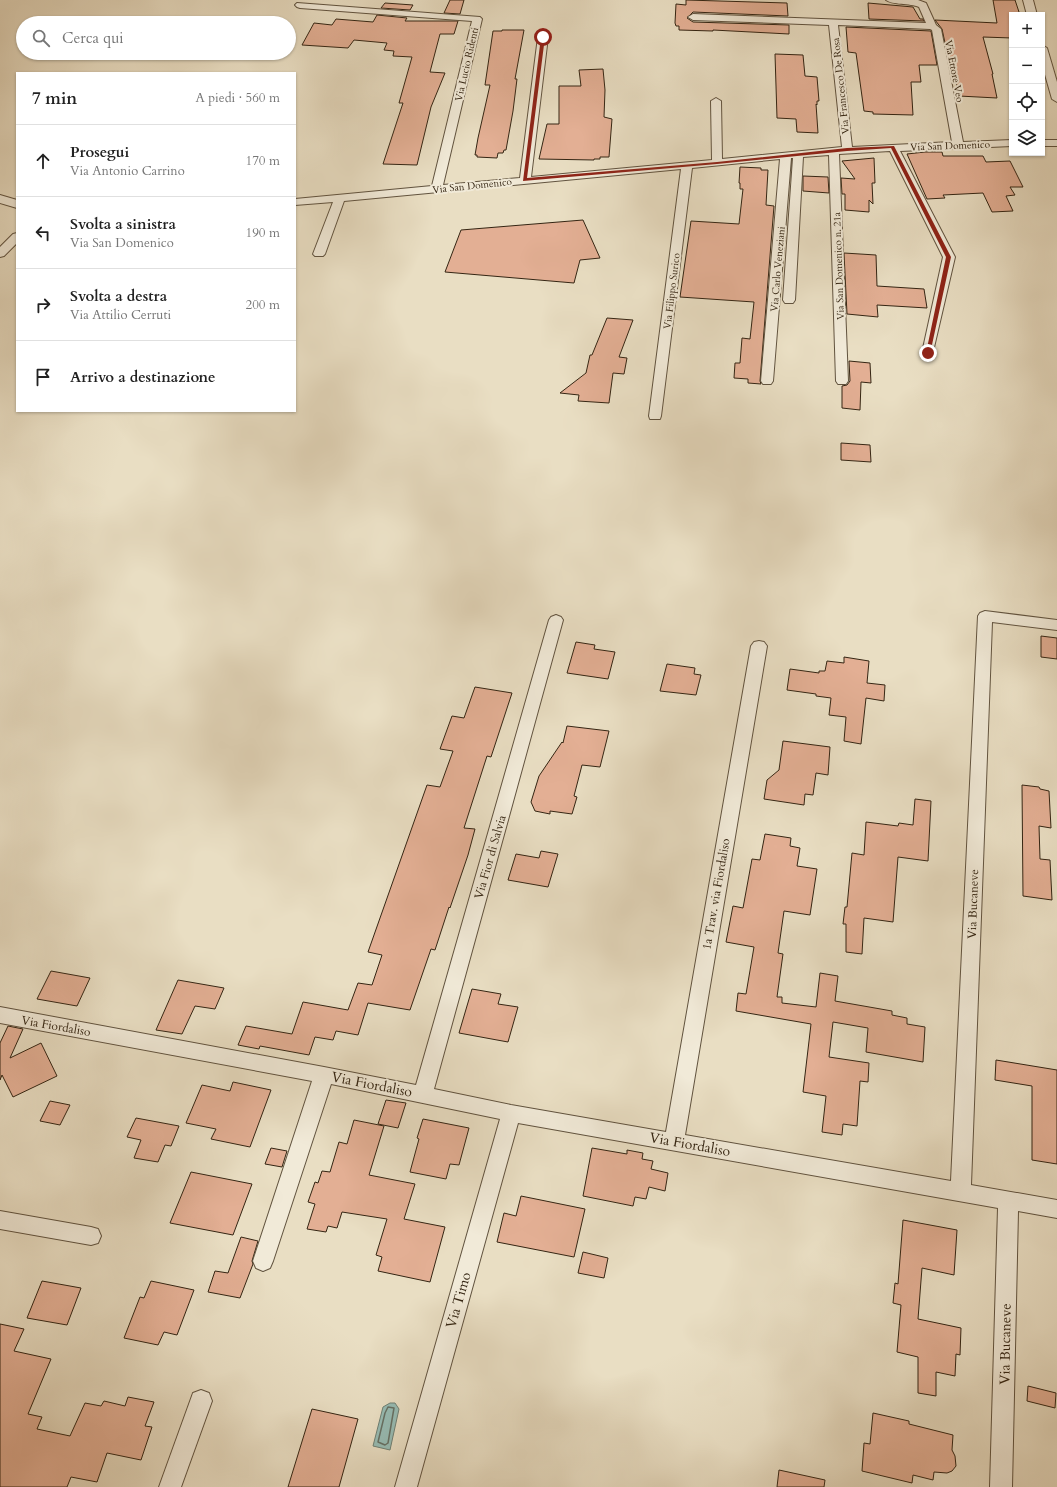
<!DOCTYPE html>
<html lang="it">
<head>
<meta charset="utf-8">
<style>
  :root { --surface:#fff; --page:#f2f2f2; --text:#222; --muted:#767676; --line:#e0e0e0 }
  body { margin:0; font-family:Cardo,serif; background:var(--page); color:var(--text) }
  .controls { position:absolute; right:12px; top:12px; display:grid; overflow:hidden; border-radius:0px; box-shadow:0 1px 3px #0004 }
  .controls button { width:36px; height:36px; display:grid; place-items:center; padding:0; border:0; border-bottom:1px solid var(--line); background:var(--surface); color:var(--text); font:20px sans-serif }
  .stop { position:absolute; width:12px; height:12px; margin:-9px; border:3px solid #8f2418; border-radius:50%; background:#fff }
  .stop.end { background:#8f2418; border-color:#fff; box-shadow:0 1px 4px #0008 }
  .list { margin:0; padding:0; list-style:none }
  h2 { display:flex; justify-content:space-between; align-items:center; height:52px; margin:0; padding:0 16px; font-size:17px }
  h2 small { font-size:13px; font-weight:400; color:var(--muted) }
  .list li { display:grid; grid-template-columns:26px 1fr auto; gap:12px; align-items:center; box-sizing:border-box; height:72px; padding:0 16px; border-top:1px solid var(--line) }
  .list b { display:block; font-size:15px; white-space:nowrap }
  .list p { margin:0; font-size:13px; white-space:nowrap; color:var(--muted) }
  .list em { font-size:13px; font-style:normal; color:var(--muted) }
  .icon { flex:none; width:22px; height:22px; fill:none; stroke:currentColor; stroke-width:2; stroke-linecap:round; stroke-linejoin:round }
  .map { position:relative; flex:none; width:1057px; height:1487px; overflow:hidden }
  .search { position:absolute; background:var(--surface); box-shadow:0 1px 3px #0004; left:16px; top:16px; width:280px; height:44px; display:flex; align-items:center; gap:10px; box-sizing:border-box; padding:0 14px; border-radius:22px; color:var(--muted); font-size:15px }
  .panel { position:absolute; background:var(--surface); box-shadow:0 1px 3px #0004; left:16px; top:72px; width:280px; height:340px; border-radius:0px }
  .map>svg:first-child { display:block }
  .water { fill:#97bcb4; stroke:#6f8074 }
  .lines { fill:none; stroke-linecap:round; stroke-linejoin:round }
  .shore { stroke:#667064; stroke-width:1.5 }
  .building { fill:#e3af94; stroke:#342513 }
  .minor-casing { stroke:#61533f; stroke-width:2 }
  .tertiary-casing { stroke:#61533f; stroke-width:2 }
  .minor { fill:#f1ead8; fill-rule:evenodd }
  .tertiary { fill:#f1ead8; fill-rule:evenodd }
  .route { fill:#8f2418 }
  .labels { text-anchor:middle; stroke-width:4; stroke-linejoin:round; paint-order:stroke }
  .far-street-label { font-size:10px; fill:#342513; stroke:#f1ead8 }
  .street-label { font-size:12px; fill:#342513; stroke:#f1ead8 }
  .near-street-label { font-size:14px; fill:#342513; stroke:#f1ead8 }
</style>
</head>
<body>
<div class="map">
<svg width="1057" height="1487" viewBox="0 0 1057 1487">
  <rect width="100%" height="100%" fill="#e9dec3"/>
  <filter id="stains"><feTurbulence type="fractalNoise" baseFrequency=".005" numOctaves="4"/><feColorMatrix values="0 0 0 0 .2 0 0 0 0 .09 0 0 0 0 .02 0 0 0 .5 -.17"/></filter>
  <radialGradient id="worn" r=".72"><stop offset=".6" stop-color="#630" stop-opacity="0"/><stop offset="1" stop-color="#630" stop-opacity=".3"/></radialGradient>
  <path class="water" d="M 390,1403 L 395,1403 L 399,1409 L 390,1450 L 373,1446 L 383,1407 Z"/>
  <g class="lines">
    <path class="shore" d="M 388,1407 L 394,1408 L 388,1443 L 385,1445 L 378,1442 L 385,1413 Z"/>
  </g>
  <g class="building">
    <path d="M 450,0 L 464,0 L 460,14 L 444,13 Z"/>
    <path d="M 686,0 L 787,3 L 788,16 L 693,12 L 687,18 L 693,22 L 789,25 L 789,34 L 713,30 L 713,31 L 679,30 L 679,26 L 676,26 L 675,23 L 676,4 L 686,5 Z"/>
    <path d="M 993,0 L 1015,0 L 1020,15 L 1012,15 L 1012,38 L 983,37 L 993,74 L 992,74 L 997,98 L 959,96 L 953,66 L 950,66 L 942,29 L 935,20 L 997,23 Z"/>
    <path d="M 385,3 L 413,5 L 410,10 L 381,8 Z"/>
    <path d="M 868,3 L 913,7 L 920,19 L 923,19 L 924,21 L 869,19 Z"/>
    <path d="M 377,15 L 407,18 L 405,21 L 458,21 L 454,34 L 440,34 L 430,72 L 445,73 L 431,107 L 417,165 L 383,164 L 403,103 L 399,103 L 412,57 L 393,56 L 394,51 L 384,50 L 387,43 L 354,40 L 348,48 L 302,45 L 314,23 L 332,25 L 336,19 L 373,22 Z"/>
    <path d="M 846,27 L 931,31 L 937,65 L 919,65 L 921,82 L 911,82 L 913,115 L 873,114 L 873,112 L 864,111 L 856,53 L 848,52 Z"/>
    <path d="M 502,30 L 524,30 L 515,79 L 517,79 L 513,111 L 506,150 L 504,150 L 503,153 L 498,153 L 497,158 L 477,157 L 477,155 L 475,155 L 478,138 L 490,85 L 485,85 L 493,31 L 502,31 Z"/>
    <path d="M 775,54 L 803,55 L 805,76 L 817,77 L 819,101 L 817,101 L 817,105 L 816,104 L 818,133 L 797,132 L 796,119 L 777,118 Z"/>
    <path d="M 603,69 L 605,90 L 604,117 L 612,119 L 609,157 L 600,157 L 600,159 L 594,159 L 594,160 L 539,159 L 547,124 L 559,124 L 559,86 L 581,86 L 579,70 Z"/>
    <path d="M 925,152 L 942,152 L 943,156 L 983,156 L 986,162 L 1010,161 L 1023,187 L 1010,187 L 1015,195 L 1006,196 L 1013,211 L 992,212 L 983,193 L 943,195 L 945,198 L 927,199 L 907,154 Z"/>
    <path d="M 874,158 L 875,183 L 872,183 L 873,204 L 869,200 L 869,212 L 845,210 L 845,194 L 842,194 L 841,178 L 855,179 L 842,161 Z"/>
    <path d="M 740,167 L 761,168 L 761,170 L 768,170 L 766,205 L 774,206 L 760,381 L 761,384 L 748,383 L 748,379 L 734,378 L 735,363 L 740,363 L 742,338 L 750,339 L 754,302 L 680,297 L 691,221 L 739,224 L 743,189 L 740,189 L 740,183 L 739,183 Z"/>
    <path d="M 803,176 L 828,177 L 829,193 L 803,191 Z"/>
    <path d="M 583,220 L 600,258 L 580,260 L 574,283 L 445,272 L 461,230 Z"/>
    <path d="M 844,253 L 876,255 L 877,286 L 924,289 L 927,308 L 877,305 L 878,317 L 847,314 Z"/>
    <path d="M 607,318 L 633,320 L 619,357 L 627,358 L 624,374 L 613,373 L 609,403 L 578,401 L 579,395 L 560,393 L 586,373 L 590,355 L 592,355 Z"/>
    <path d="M 849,361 L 870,363 L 871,383 L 861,382 L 860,410 L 842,408 L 842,386 L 847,385 L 850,381 Z"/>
    <path d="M 841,443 L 870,445 L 871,462 L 841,460 Z"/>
    <path d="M 1041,636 L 1057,638 L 1057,659 L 1041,657 Z"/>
    <path d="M 576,642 L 595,645 L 594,649 L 615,652 L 608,679 L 567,673 Z"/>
    <path d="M 844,657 L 869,661 L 867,683 L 885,685 L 884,701 L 866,698 L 861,744 L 844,741 L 846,717 L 829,715 L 831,698 L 816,696 L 816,694 L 787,690 L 790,669 L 819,673 L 819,671 L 825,671 L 827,661 L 844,663 Z"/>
    <path d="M 667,664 L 695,668 L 694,674 L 701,675 L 696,695 L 660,691 Z"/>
    <path d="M 475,687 L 512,693 L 491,757 L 487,756 L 464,828 L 475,829 L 468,855 L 450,908 L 449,907 L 435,950 L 431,949 L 410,1010 L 368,1003 L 358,1035 L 336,1031 L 333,1040 L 315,1037 L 309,1055 L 260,1046 L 259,1049 L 238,1045 L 246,1026 L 292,1034 L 303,1002 L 348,1010 L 358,983 L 372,985 L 382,955 L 368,952 L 427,785 L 440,787 L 453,751 L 440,749 L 452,716 L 464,718 Z"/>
    <path d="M 567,726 L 609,731 L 600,767 L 582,765 L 574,796 L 577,797 L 572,814 L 550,811 L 550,814 L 535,811 L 531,802 L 539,776 L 562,742 L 563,743 Z"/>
    <path d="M 783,741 L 830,747 L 828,775 L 816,773 L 813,795 L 805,794 L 804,805 L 764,799 L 767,780 L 779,770 Z"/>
    <path d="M 1022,785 L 1039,787 L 1040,789 L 1049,791 L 1051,828 L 1039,826 L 1040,859 L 1050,860 L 1052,900 L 1023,896 Z"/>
    <path d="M 915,799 L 931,801 L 928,861 L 898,857 L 893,922 L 864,918 L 862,954 L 846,952 L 846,924 L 843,924 L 845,907 L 847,907 L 852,853 L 864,855 L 866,822 L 898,826 L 899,823 L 913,825 Z"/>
    <path d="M 765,834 L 791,838 L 790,846 L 800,848 L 797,866 L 817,869 L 810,915 L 784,911 L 778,953 L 783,954 L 777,997 L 782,997 L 782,1003 L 816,1007 L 820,973 L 838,976 L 835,1001 L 892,1011 L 892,1015 L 907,1018 L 907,1024 L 925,1027 L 923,1062 L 866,1052 L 868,1028 L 833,1022 L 829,1057 L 869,1063 L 868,1082 L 860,1081 L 857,1126 L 843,1124 L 842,1135 L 822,1132 L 826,1096 L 803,1092 L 811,1024 L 736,1011 L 738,993 L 746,994 L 754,947 L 726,942 L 733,906 L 743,908 L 752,859 L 760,860 Z"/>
    <path d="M 541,851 L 558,854 L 548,887 L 508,880 L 516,854 L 539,858 Z"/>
    <path d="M 51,971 L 90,978 L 77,1006 L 37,999 Z"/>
    <path d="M 178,980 L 224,988 L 215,1009 L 195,1006 L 182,1034 L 156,1030 Z"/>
    <path d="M 472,989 L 501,994 L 498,1004 L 518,1007 L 508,1042 L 459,1033 Z"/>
    <path d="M 8,1026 L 23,1029 L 10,1058 L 41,1043 L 57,1076 L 13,1097 L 2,1075 L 0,1080 L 0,1043 Z"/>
    <path d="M 996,1060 L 1057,1070 L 1057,1164 L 1032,1160 L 1032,1086 L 995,1080 Z"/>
    <path d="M 233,1082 L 271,1090 L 250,1147 L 211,1139 L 216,1129 L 186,1123 L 202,1085 L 230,1091 Z"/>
    <path d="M 386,1100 L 406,1103 L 398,1128 L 378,1124 Z"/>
    <path d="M 50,1101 L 70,1105 L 60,1125 L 40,1121 Z"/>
    <path d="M 136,1118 L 179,1126 L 171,1146 L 165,1145 L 158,1162 L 134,1158 L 141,1140 L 127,1137 Z"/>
    <path d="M 423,1119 L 469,1128 L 459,1165 L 450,1164 L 446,1179 L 410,1172 L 419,1139 L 417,1138 Z"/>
    <path d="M 354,1120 L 384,1126 L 369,1175 L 415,1184 L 404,1219 L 445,1227 L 430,1282 L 378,1271 L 382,1257 L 376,1255 L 387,1219 L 342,1212 L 337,1228 L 328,1226 L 326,1232 L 307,1229 L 315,1204 L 308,1202 L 315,1182 L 318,1183 L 322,1171 L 330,1172 L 339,1142 L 347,1144 Z"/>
    <path d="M 271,1148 L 287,1151 L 282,1167 L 265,1164 Z"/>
    <path d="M 592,1148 L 627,1154 L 627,1150 L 643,1153 L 642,1159 L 653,1161 L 651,1169 L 668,1173 L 665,1191 L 649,1187 L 646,1199 L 635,1197 L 633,1206 L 583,1196 Z"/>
    <path d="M 191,1172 L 252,1184 L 233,1235 L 170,1223 Z"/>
    <path d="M 521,1196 L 585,1209 L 574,1257 L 497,1242 L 504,1213 L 516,1216 Z"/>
    <path d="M 903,1220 L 957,1230 L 954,1275 L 922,1268 L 918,1319 L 961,1328 L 960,1355 L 956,1354 L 955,1376 L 936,1372 L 936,1396 L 918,1393 L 918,1357 L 897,1352 L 901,1305 L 893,1303 L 895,1283 L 898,1284 Z"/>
    <path d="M 241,1237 L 258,1241 L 252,1261 L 253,1264 L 240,1298 L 208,1292 L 215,1271 L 228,1273 Z"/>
    <path d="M 583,1252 L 608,1258 L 604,1278 L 578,1273 Z"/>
    <path d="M 42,1281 L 81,1288 L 67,1325 L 27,1318 Z"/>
    <path d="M 151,1281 L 194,1290 L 177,1335 L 164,1332 L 158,1345 L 124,1338 L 140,1297 L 144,1298 Z"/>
    <path d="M 0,1324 L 24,1329 L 14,1351 L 51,1359 L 28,1414 L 42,1417 L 37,1429 L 70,1436 L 85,1403 L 101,1406 L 104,1401 L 125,1406 L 128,1397 L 154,1402 L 145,1426 L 152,1427 L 141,1460 L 107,1453 L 97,1482 L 71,1477 L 67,1487 L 0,1487 Z"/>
    <path d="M 1028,1386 L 1056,1393 L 1055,1408 L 1027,1401 Z"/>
    <path d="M 312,1409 L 358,1419 L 339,1487 L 288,1487 Z"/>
    <path d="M 873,1413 L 909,1421 L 909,1424 L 953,1435 L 952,1450 L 955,1456 L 956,1466 L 952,1471 L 947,1473 L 934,1472 L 933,1480 L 913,1475 L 912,1483 L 862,1471 L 864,1443 L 870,1444 Z"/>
    <path d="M 779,1470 L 825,1480 L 824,1487 L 777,1487 Z"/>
  </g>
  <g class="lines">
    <defs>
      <g id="minor">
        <path d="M 886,0 L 918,0 L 926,3 L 936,25 L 941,29 L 963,142 L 1012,140 L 1012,146 L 900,151 L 955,257 L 932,356 L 924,356 L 922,353 L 943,257 L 890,151 L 839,154 L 848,381 L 846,384 L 838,384 L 836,381 L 829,155 L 803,157 L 795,300 L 793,303 L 785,303 L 783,300 L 793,158 L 791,158 L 773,381 L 771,384 L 763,384 L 761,381 L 780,159 L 692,168 L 661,416 L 660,419 L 650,419 L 649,416 L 681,169 L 344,201 L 325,254 L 323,256 L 315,256 L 313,254 L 333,202 L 295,205 L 295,199 L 432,186 L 472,21 L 300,8 L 297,7 L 295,5 L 297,3 L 480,17 L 482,19 L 443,185 L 520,178 L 538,37 L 543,34 L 548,37 L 531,177 L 712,160 L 711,101 L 716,98 L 721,101 L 722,159 L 842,147 L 829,25 L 693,20 L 688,17 L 693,14 L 926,23 L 919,7 C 910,3 892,5 886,0 ZM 838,25 L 930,29 L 932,30 L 952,142 L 852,147 Z"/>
        <path d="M 1023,0 L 1033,0 L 1037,15 L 1027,15 Z"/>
        <path d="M 1042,45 L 1047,48 L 1057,82 L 1057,102 L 1052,99 L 1042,64 Z"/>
        <rect x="1042" y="140" width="15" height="6"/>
        <path d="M 17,233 L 17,243 L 4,256 L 0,257 L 0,247 L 13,234 Z"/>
        <path d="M 985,611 L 1057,620 L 1057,630 L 992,622 L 971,1185 L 1057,1200 L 1057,1218 L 1018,1211 L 1012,1487 L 990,1487 L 998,1208 L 518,1123 L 417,1487 L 395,1487 L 500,1119 L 331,1084 L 273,1261 L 270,1268 L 263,1271 L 256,1268 L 253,1261 L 312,1081 L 0,1023 L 0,1007 L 324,1067 L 416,1085 L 549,620 L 551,617 L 556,615 L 561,617 L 563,620 L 434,1089 L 511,1105 L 666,1132 L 751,646 L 754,642 L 759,641 L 764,642 L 767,646 L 685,1135 L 951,1181 L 978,616 L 980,613 Z"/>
        <path d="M 0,1211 L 91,1227 L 98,1229 L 101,1236 L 98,1243 L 91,1245 L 0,1229 Z"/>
        <path d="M 201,1390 L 209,1393 L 212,1401 L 181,1487 L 159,1487 L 193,1393 Z"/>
      </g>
      <path id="tertiary" d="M 0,195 L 17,200 L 17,208 L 0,203 Z"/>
    </defs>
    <use href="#minor" class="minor-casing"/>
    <use href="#tertiary" class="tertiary-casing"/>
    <use href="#minor" class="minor"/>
    <use href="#tertiary" class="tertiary"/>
  </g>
  <path class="route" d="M 543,36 L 545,37 L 527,178 L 717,162 L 847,148 L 894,146 L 951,257 L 930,354 L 926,353 L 946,257 L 891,148 L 847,151 L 717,164 L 523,181 L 541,37 Z"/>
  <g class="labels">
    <g class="far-street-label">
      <text transform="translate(466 64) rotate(-77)" y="4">Via Lucio Ridenti</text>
      <text transform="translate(955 71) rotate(79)" y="4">Via Ettore Veo</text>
      <text transform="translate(840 86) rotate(-96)" y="4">Via Francesco De Rosa</text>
      <text transform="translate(950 145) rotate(-2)" y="4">Via San Domenico</text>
      <text transform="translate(472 185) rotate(-6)" y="4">Via San Domenico</text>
      <text transform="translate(838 266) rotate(-92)" y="4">Via San Domenico n. 21a</text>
      <text transform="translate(777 269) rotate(-85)" y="4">Via Carlo Veneziani</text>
      <text transform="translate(671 291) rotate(-83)" y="4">Via Filippo Surico</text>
    </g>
    <g class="street-label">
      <text transform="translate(490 857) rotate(-74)" y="4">Via Fior di Salvia</text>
      <text transform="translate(716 894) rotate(-80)" y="4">1a Trav. via Fiordaliso</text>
      <text transform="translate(973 904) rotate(-88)" y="4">Via Bucaneve</text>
      <text transform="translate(56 1026) rotate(10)" y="4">Via Fiordaliso</text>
    </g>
    <g class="near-street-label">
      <text transform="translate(372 1084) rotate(11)" y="5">Via Fiordaliso</text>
      <text transform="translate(690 1144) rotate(10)" y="5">Via Fiordaliso</text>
      <text transform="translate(458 1300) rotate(-74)" y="5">Via Timo</text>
      <text transform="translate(1005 1344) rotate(-89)" y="5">Via Bucaneve</text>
    </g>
  </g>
  <rect width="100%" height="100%" filter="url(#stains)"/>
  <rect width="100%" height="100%" fill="url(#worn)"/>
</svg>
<div class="controls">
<button>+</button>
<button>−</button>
<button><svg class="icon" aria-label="locate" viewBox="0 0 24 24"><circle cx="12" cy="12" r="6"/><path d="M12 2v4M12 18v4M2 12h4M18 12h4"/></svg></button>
<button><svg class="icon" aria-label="layers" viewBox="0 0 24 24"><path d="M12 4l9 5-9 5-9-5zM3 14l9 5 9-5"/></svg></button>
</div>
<div class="stop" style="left:543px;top:37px"></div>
<div class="stop end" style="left:928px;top:353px"></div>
<div class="search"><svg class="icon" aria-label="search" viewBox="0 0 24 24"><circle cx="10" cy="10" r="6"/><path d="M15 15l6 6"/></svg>Cerca qui</div>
<section class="panel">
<h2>7 min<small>A piedi · 560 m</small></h2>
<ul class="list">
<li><svg class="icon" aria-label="ahead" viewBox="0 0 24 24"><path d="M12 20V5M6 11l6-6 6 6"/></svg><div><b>Prosegui</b><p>Via Antonio Carrino</p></div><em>170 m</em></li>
<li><svg class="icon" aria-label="left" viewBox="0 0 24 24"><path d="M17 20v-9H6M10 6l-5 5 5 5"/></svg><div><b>Svolta a sinistra</b><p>Via San Domenico</p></div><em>190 m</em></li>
<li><svg class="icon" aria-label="right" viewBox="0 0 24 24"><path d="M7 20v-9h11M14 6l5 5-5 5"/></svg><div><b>Svolta a destra</b><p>Via Attilio Cerruti</p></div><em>200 m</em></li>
<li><svg class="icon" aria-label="arrive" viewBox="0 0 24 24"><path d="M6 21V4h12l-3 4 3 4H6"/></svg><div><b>Arrivo a destinazione</b></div></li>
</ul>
</section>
</div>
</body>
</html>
